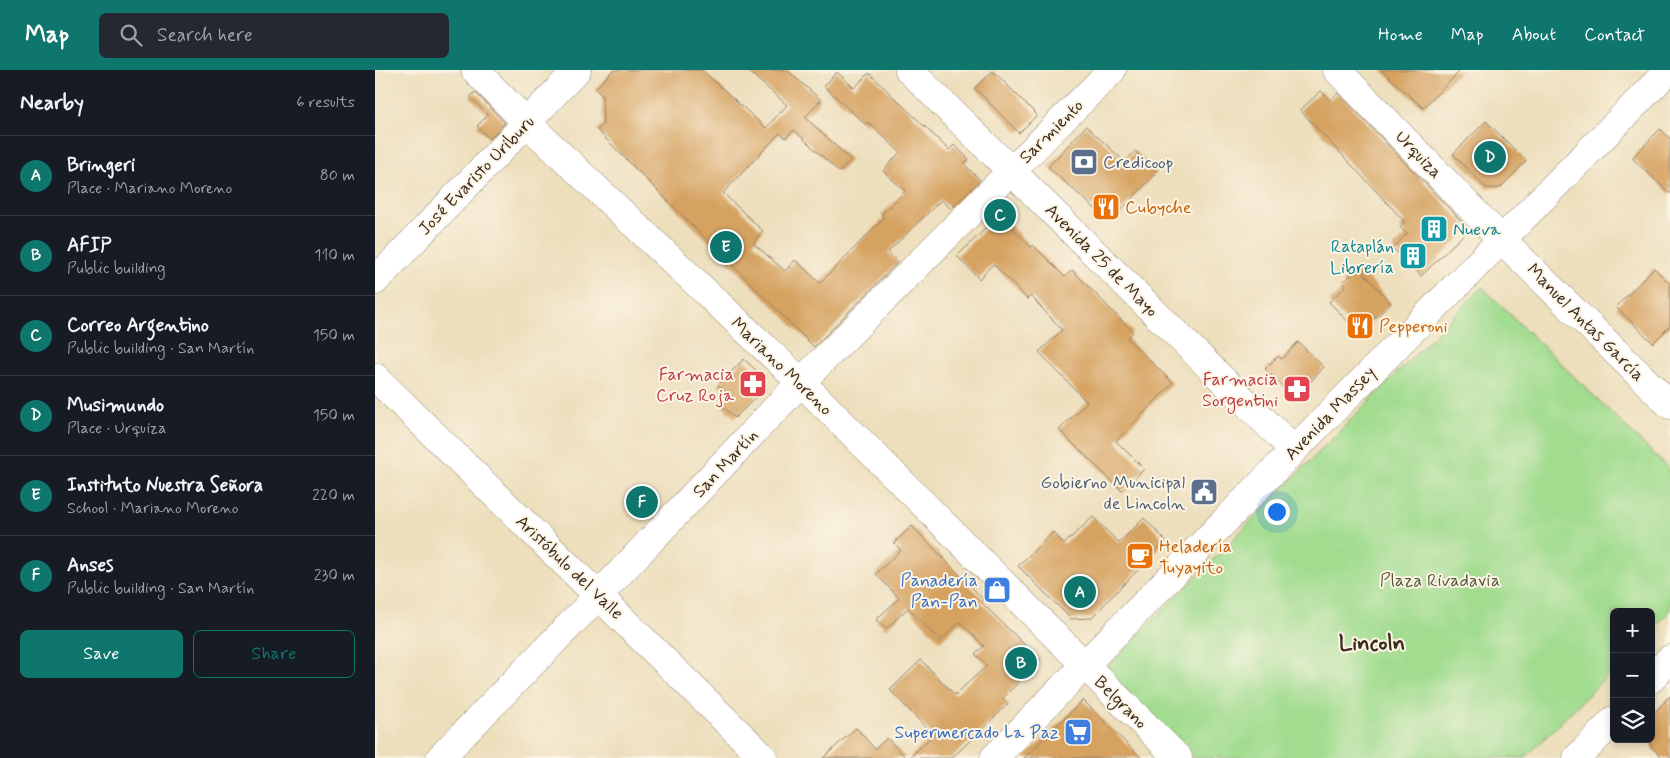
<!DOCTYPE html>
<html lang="en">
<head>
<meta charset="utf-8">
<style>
  :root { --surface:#171b24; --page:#242831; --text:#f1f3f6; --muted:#9ea1a6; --line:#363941; --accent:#0f766e }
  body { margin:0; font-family:Mynerve,sans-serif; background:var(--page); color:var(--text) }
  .controls { position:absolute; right:15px; bottom:15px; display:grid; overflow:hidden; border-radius:8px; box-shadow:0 2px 8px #0003 }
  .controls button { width:45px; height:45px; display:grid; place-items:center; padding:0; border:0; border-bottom:1px solid var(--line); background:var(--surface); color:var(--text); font:25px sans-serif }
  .you { position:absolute; left:901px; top:441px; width:18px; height:18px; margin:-12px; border:4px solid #fff; border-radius:50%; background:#1a73e8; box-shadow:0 0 0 8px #1a73e833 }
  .badge { display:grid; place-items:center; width:32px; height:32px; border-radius:50%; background:var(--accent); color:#fff; font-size:16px; font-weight:700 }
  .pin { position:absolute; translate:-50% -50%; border:2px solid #fff; box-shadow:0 1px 5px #0006 }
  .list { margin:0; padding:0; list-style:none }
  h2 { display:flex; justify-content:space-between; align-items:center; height:65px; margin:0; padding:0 20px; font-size:21px }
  h2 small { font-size:16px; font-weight:400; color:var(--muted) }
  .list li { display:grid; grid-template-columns:32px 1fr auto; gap:15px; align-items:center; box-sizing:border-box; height:80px; padding:0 20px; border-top:1px solid var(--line) }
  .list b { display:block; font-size:19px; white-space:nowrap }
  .list p { margin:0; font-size:16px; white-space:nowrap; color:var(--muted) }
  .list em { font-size:16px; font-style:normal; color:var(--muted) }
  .actions { display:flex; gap:10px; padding:15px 20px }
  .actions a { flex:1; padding:11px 0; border:1px solid var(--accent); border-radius:8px; text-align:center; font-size:18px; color:var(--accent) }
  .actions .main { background:var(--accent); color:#fff }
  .icon { flex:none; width:28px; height:28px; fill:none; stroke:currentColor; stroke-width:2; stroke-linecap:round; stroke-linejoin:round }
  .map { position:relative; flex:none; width:1295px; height:688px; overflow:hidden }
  header { display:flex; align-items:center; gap:30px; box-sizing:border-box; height:70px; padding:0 25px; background:var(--accent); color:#fff }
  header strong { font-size:24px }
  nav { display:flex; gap:28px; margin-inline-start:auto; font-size:18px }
  .search { width:350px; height:45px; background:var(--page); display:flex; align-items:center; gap:12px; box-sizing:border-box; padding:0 18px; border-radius:8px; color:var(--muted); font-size:19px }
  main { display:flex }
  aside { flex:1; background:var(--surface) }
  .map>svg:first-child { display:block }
  .green { fill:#a1dc8f; stroke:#6e8356 }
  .building { fill:#d5a261 }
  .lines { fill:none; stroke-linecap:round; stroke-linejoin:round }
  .minor-casing { stroke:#94846d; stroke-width:29 }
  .major-casing { stroke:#94846d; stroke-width:29 }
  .minor { stroke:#fff; stroke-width:28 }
  .major { stroke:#fff; stroke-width:28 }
  .labels { text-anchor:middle; stroke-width:4; stroke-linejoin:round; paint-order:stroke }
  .street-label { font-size:18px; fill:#3b2a1e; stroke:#fcf5e5 }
  .service-label { font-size:18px; fill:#4e5e75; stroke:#fcf5e5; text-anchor:start }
  .food-label { font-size:18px; fill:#c56008; stroke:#fcf5e5; text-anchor:start }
  .culture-label { font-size:18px; fill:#0d838f; stroke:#fcf5e5; text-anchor:start }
  .health-label { font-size:18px; fill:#be3a42; stroke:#fcf5e5; text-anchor:end }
  .shop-label { font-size:18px; fill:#366cbe; stroke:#fcf5e5; text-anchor:end }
  .park-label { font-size:18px; fill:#54563a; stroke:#fcf5e5 }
  .district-label { font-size:22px; font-weight:bold; fill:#3b2a1e; stroke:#fcf5e5 }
</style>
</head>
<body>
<header>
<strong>Map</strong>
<div class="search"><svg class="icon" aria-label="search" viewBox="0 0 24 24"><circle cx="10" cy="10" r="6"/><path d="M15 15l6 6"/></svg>Search here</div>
<nav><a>Home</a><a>Map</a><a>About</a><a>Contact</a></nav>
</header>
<main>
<aside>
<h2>Nearby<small>6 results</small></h2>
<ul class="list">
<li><span class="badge">A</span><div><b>Bringeri</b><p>Place · Mariano Moreno</p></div><em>80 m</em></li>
<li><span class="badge">B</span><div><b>AFIP</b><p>Public building</p></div><em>110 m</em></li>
<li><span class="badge">C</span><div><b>Correo Argentino</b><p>Public building · San Martín</p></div><em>150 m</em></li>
<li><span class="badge">D</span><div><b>Musimundo</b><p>Place · Urquiza</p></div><em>150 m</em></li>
<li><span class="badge">E</span><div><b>Instituto Nuestra Señora</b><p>School · Mariano Moreno</p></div><em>220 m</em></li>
<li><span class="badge">F</span><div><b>Anses</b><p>Public building · San Martín</p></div><em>230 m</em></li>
</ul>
<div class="actions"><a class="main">Save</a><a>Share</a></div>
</aside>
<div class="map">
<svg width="1295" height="688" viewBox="0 0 1295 688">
  <rect width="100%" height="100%" fill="#fcf5e5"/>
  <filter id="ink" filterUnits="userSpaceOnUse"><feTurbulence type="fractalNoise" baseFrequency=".02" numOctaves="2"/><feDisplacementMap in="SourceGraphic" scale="10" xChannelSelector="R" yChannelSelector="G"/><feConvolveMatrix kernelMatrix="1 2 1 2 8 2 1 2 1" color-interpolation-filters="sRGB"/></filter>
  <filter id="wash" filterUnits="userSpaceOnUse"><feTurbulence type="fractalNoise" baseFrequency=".0096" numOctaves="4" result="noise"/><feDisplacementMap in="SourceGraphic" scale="20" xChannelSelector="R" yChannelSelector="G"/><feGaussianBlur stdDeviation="1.12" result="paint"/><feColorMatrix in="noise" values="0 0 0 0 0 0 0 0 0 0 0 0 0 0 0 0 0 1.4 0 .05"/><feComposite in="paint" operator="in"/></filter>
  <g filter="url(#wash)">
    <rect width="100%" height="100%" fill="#eddebc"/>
    <path class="green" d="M 1107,217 L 1295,400 L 1295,542 L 1276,561 L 1276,542 L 1239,542 L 1239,599 L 1150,688 L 817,688 L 728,601 Z"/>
    <g id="blocks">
      <g class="building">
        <path d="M 238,0 L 327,0 L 391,58 L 412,35 L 372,0 L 412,0 L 446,30 L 430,47 L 476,90 L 464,102 L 419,60 L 411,68 L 405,63 L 348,123 L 388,161 L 378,173 L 410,201 L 420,190 L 445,213 L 509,148 L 506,145 L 530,121 L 508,101 L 525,82 L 493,52 L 491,55 L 449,16 L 462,2 L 479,18 L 494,3 L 574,80 L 579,75 L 594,89 L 589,94 L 605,110 L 576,139 L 566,130 L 513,182 L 523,192 L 439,277 L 222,60 L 228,54 L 227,25 L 220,19 Z"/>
        <path d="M 1006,0 L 1086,0 L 1048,38 Z"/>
        <path d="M 618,1 L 662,45 L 644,63 L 600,18 Z"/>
        <path d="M 946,21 L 955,30 L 963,23 L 1090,155 L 1091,162 L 1046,206 L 1018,178 L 1032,164 L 1025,157 L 1030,152 L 925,40 Z"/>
        <path d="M 100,22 L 130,53 L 114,69 L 102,56 L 113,45 L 95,27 Z"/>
        <path d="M 1111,51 L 1151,91 L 1125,118 L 1111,118 L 1078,84 Z"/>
        <path d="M 711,56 L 750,92 L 760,81 L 782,102 L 735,152 L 673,97 Z"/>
        <path d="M 1285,59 L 1295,68 L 1295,124 L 1257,88 Z"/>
        <path d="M 625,145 L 656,177 L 658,175 L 690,207 L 697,200 L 758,262 L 752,268 L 798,313 L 741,371 L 769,399 L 747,421 L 684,360 L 712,332 L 664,282 L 687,260 L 656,226 L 652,229 L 618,194 L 604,209 L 582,186 Z"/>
        <path d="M 984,198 L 1016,233 L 984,263 L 954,232 L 971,216 L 968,212 Z"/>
        <path d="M 1279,198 L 1295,214 L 1295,256 L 1278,273 L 1241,237 Z"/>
        <path d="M 923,272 L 949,297 L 924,324 L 916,324 L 890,299 L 903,286 L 907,289 Z"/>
        <path d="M 369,289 L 388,307 L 388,320 L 360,348 L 344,333 L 353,324 L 343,315 Z"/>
        <path d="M 718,447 L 744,473 L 769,448 L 791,471 L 716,548 L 696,549 L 643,496 L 678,462 L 689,474 Z"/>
        <path d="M 537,456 L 608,529 L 606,532 L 665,590 L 628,628 L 633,634 L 577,688 L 534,688 L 558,665 L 515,620 L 546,590 L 580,625 L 612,595 L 600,584 L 609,576 L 585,552 L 565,571 L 533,538 L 511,559 L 501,550 L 524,528 L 501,504 L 526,480 L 519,473 Z"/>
        <path d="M 1295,626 L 1295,688 L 1288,688 L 1276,677 L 1276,646 Z"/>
        <path d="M 708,630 L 766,688 L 649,688 Z"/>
        <path d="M 481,658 L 500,679 L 512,668 L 531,688 L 448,688 Z"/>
      </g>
    </g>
  </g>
  <g filter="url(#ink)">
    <use href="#blocks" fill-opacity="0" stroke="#94846d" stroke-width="1"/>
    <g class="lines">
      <defs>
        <g id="minor">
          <path d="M 100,0 L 152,53 L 426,312 L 803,688"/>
          <path d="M 962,0 L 1126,169 L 1295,335"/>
          <path d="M 0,211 L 202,0"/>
          <path d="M 0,307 L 389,688"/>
          <path d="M 65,688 L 224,525 L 426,312 L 737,0"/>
        </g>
        <g id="major">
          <path d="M 534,0 L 919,380"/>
          <path d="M 1276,609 L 1295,589"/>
          <path d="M 619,688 L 919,380 L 1294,0"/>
          <path d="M 1202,688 L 1239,650"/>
        </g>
      </defs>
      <use href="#minor" class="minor-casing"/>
      <use href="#major" class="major-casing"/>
      <use href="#minor" class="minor"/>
      <use href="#major" class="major"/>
    </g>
  </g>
  <defs>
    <symbol id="bank-square" viewBox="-11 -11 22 22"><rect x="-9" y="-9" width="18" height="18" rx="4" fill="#5c6f8a" stroke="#fcf5e5"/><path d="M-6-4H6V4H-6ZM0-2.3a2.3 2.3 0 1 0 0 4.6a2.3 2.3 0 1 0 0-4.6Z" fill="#fff"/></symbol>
    <symbol id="restaurant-square" viewBox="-11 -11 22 22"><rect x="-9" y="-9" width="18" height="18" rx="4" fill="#e8710a" stroke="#fcf5e5"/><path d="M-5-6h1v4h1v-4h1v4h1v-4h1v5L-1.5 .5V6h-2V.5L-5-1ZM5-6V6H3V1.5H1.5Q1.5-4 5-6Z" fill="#fff"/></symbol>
    <symbol id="building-square" viewBox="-11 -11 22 22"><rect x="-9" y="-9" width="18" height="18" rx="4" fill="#0f9aa8" stroke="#fcf5e5"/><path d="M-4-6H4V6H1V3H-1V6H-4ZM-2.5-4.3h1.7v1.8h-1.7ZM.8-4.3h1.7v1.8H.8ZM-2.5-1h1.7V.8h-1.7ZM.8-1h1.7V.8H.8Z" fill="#fff"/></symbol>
    <symbol id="pharmacy-square" viewBox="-11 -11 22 22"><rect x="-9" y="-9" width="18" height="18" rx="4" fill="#e0444e" stroke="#fcf5e5"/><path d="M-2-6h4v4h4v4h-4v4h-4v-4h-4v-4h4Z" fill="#fff"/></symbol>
    <symbol id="civic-square" viewBox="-11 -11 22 22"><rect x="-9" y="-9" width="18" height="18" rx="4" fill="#5c6f8a" stroke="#fcf5e5"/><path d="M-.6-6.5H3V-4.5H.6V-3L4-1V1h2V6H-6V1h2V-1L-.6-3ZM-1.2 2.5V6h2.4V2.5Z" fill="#fff"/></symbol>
    <symbol id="cafe-square" viewBox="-11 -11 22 22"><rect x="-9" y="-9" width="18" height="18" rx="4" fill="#e8710a" stroke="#fcf5e5"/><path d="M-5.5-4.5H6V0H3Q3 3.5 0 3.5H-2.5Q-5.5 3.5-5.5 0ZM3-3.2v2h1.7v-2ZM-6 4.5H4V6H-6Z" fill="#fff"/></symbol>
    <symbol id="shop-square" viewBox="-11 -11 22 22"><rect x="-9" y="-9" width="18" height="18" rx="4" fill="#3f7fe0" stroke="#fcf5e5"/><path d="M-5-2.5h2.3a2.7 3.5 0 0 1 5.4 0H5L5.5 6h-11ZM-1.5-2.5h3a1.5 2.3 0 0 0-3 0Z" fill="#fff"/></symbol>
    <symbol id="supermarket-square" viewBox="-11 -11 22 22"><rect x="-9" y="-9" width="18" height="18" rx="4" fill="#3f7fe0" stroke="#fcf5e5"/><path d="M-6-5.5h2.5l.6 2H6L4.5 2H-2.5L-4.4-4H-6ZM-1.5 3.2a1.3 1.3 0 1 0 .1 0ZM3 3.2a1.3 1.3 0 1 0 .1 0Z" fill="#fff"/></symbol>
  </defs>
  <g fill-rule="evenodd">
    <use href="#bank-square" x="693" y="76" width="32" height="32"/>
    <use href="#restaurant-square" x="715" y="121" width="32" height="32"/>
    <use href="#building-square" x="1043" y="143" width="32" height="32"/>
    <use href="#building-square" x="1022" y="170" width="32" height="32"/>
    <use href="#restaurant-square" x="969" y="240" width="32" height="32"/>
    <use href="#pharmacy-square" x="362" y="298" width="32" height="32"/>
    <use href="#pharmacy-square" x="906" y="303" width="32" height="32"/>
    <use href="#civic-square" x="813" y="406" width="32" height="32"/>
    <use href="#cafe-square" x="749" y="470" width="32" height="32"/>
    <use href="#shop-square" x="606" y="504" width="32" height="32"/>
    <use href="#supermarket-square" x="687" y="646" width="32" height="32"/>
  </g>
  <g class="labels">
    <g class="street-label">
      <text transform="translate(676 61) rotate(-45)" y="6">Sarmiento</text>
      <text transform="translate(1044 84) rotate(46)" y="6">Urquiza</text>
      <text transform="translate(101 105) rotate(-46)" y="6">José Evaristo Uriburu</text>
      <text transform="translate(727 190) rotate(45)" y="6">Avenida 25 de Mayo</text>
      <text transform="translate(1211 252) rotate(45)" y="6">Manuel Antas García</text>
      <text transform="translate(407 296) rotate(44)" y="6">Mariano Moreno</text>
      <text transform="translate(955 343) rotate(-46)" y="6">Avenida Massey</text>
      <text transform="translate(350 393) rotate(-47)" y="6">San Martín</text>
      <text transform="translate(195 497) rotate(44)" y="6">Aristóbulo del Valle</text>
      <text transform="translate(746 632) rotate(45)" y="6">Belgrano</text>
    </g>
    <g class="service-label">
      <text x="728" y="98">Credicoop</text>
      <text x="810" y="418" text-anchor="end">Gobierno Municipal<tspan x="810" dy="21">de Lincoln</tspan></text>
    </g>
    <g class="food-label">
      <text x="750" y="143">Cubyche</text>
      <text x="1004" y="262">Pepperoni</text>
      <text x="784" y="482">Heladería<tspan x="784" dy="21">Tuyayito</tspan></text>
    </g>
    <g class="culture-label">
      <text x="1078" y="165">Nueva</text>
      <text x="1019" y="182" text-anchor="end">Rataplán<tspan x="1019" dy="21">Librería</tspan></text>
    </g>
    <g class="health-label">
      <text x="359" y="310">Farmacia<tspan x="359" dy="21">Cruz Roja</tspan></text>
      <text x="903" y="315">Farmacia<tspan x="903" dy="21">Sorgentini</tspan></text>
    </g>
    <g class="shop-label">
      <text x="603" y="516">Panadería<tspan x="603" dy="21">Pan-Pan</tspan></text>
      <text x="684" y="668">Supermercado La Paz</text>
    </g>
    <g class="park-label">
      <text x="1065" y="516">Plaza Rivadavia</text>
    </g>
    <g class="district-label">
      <text x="997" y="580">Lincoln</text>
    </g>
  </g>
</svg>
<div class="controls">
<button>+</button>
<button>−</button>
<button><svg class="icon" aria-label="layers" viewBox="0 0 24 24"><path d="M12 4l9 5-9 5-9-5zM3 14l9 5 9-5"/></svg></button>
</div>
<div class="you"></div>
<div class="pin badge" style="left:705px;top:522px">A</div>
<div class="pin badge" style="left:646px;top:593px">B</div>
<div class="pin badge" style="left:625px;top:145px">C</div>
<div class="pin badge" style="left:1115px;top:87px">D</div>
<div class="pin badge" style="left:351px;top:177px">E</div>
<div class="pin badge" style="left:267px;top:432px">F</div>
</div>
</main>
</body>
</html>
